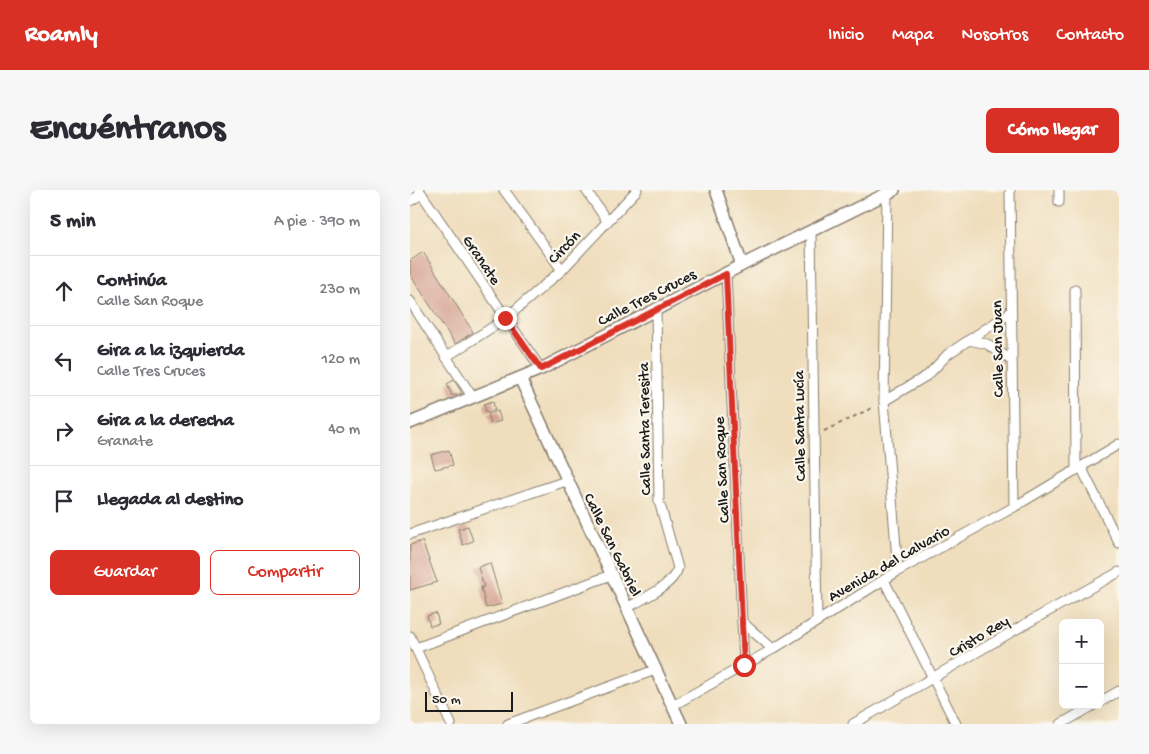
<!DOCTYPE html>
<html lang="es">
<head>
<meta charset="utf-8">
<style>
  :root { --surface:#fff; --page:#f7f7f7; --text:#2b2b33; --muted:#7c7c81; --line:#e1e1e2; --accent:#d93025 }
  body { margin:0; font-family:"Gochi Hand",sans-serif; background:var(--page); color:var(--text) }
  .controls { position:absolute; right:15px; bottom:15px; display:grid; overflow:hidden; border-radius:8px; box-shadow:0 5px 20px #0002 }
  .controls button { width:45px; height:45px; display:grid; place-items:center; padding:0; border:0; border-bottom:1px solid var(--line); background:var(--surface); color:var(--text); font:25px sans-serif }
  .scale { position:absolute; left:15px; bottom:12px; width:88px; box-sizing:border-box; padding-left:5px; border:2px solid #1c1c1c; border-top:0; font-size:14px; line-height:18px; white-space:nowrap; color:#1c1c1c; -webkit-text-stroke:4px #fbf7ec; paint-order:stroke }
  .stop { position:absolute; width:15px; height:15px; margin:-11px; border:4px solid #d93025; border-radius:50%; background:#fff }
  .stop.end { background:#d93025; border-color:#fff; box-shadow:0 1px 5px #0008 }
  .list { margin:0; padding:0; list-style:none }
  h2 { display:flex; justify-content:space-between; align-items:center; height:65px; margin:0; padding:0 20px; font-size:21px }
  h2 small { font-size:16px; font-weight:400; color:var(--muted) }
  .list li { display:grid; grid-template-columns:32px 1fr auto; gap:15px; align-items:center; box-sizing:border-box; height:70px; padding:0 20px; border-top:1px solid var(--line) }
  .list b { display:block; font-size:19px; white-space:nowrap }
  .list p { margin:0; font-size:16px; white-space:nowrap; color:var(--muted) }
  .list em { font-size:16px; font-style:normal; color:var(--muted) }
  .actions { display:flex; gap:10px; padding:15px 20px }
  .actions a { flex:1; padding:11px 0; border:1px solid var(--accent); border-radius:8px; text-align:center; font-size:18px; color:var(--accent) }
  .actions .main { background:var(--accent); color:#fff }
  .icon { flex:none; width:28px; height:28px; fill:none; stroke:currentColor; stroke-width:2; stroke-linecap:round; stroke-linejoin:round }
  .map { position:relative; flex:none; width:709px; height:534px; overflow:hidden; border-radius:8px }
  header { display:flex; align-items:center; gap:30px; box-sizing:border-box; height:70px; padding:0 25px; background:var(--accent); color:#fff }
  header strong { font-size:24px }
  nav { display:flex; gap:28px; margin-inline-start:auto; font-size:18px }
  .intro { display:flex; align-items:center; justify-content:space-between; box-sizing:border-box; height:120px; padding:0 30px }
  h1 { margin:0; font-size:35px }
  .button { padding:12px 22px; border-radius:8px; background:var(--accent); color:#fff; font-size:18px; font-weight:700 }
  main { display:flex; gap:30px; padding:0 30px }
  aside { flex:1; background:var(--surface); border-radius:8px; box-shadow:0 5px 20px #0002 }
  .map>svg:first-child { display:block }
  .building { fill:#d6a595 }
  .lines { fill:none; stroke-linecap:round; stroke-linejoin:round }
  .minor-casing { stroke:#867c6c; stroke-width:11 }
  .tertiary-casing { stroke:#867c6c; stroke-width:14 }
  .path { stroke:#867c6c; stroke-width:2; stroke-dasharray:4 4; stroke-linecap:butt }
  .minor { stroke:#fff; stroke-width:9 }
  .tertiary { stroke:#fff; stroke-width:11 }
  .route { stroke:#d93025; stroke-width:6 }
  .labels { text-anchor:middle; stroke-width:4.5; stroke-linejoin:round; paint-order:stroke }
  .street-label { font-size:16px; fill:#1c1c1c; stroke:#fbf7ec }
</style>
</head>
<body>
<header>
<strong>Roamly</strong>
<nav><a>Inicio</a><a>Mapa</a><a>Nosotros</a><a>Contacto</a></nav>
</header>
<div class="intro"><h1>Encuéntranos</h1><a class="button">Cómo llegar</a></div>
<main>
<aside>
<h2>5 min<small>A pie · 390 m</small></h2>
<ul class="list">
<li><svg class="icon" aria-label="ahead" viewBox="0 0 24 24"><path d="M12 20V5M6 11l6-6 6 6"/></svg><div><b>Continúa</b><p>Calle San Roque</p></div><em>230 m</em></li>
<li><svg class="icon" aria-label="left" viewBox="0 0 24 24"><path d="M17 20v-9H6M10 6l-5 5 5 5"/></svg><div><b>Gira a la izquierda</b><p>Calle Tres Cruces</p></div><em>120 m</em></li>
<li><svg class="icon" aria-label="right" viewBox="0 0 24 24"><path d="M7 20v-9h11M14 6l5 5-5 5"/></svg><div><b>Gira a la derecha</b><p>Granate</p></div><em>40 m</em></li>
<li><svg class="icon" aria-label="arrive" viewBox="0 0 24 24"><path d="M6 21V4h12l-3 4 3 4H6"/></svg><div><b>Llegada al destino</b></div></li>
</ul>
<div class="actions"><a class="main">Guardar</a><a>Compartir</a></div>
</aside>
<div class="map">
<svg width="709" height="534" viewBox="0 0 709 534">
  <rect width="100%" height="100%" fill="#fbf7ec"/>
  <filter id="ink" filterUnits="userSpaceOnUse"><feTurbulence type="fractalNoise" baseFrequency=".02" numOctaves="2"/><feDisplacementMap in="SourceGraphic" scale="10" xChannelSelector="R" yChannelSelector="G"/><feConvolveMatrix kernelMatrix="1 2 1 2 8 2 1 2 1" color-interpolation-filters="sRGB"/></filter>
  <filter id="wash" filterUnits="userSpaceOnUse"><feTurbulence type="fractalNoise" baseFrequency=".0096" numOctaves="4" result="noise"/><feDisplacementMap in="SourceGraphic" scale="20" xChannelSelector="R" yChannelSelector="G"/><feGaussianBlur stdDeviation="1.12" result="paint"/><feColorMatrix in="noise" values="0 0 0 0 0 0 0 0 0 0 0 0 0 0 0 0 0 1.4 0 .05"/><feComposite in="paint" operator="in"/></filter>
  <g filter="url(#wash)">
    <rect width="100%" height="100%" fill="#efddbb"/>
    <g id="blocks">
      <g class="building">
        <path d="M 13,62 L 63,142 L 45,154 L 0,84 L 0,71 Z"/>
        <path d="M 44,190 L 52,203 L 42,206 L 37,194 Z"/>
        <path d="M 83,211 L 85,220 L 76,222 L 74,214 Z"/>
        <path d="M 88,221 L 91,231 L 81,234 L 78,224 Z"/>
        <path d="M 39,260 L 43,275 L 25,279 L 21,265 Z"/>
        <path d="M 58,336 L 63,351 L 53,355 L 48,339 Z"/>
        <path d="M 12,351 L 27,392 L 0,400 L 0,355 Z"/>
        <path d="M 80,373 L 92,414 L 76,418 L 71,397 L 74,397 L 68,377 Z"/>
        <path d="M 26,423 L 29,434 L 20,436 L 17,426 Z"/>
      </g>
    </g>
  </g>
  <g filter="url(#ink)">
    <use href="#blocks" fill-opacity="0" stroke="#867c6c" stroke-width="1"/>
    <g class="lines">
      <defs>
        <g id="minor">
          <path d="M 9,0 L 131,179"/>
          <path d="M 94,0 L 152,80"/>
          <path d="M 176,0 L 197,31"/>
          <path d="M 600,0 L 604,317"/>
          <path d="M 649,0 L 649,12"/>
          <path d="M 477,4 L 474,211 L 488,381"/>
          <path d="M 0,11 L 12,4"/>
          <path d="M 401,42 L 407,430"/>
          <path d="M 316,84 L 334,475"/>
          <path d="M 665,100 L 666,280"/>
          <path d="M 0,111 L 63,208"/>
          <path d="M 559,150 L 601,122"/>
          <path d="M 36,167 L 95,129 L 152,80 L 227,0"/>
          <path d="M 474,211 L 518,185 L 538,164 L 559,150 L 577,154 L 601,170"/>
          <path d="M 671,277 L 709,353"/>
          <path d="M 0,344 L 156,291"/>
          <path d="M 474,390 L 546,534"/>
          <path d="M 217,418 C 233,408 262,397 268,378 L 249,311 L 246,120"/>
          <path d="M 332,432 L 363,459"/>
          <path d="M 0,446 L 41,534"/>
          <path d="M 6,458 L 201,385"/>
          <path d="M 690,512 L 709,501"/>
          <path d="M 262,516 L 363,459 L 488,381 L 604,317 L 709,254"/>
          <path d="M 98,534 L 245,480"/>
          <path d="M 443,534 L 617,433 L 709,382"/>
          <path d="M 651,534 L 684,515"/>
        </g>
        <g id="tertiary">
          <path d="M 306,0 L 332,75"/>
          <path d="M 110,188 L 271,534"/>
          <path d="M 0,233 L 131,179 L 332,75 L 484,0"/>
        </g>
      </defs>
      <use href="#minor" class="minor-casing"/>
      <use href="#tertiary" class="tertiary-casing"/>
      <path class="path" d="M 414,241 L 464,217"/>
      <use href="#minor" class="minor"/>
      <use href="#tertiary" class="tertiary"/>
    </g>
  </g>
  <g class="lines" filter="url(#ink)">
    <path class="route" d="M 95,128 L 131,179 L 316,84 L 334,475"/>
  </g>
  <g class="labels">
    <g class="street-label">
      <text transform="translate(153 56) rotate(-46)" y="6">Circón</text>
      <text transform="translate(73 69) rotate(56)" y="6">Granate</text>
      <text transform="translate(236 106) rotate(-27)" y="6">Calle Tres Cruces</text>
      <text transform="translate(586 159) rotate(-91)" y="6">Calle San Juan</text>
      <text transform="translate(388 236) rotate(-91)" y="6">Calle Santa Lucía</text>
      <text transform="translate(233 239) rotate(-91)" y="6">Calle Santa Teresita</text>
      <text transform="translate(310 280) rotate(-93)" y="6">Calle San Roque</text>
      <text transform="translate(204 354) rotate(64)" y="6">Calle San Gabriel</text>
      <text transform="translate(478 372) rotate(-30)" y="6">Avenida del Calvario</text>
      <text transform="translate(568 445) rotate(-31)" y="6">Cristo Rey</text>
    </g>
  </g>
</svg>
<div class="controls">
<button>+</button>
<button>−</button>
</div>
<div class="scale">50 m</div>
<div class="stop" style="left:334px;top:475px"></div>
<div class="stop end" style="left:95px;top:128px"></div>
</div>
</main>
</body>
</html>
